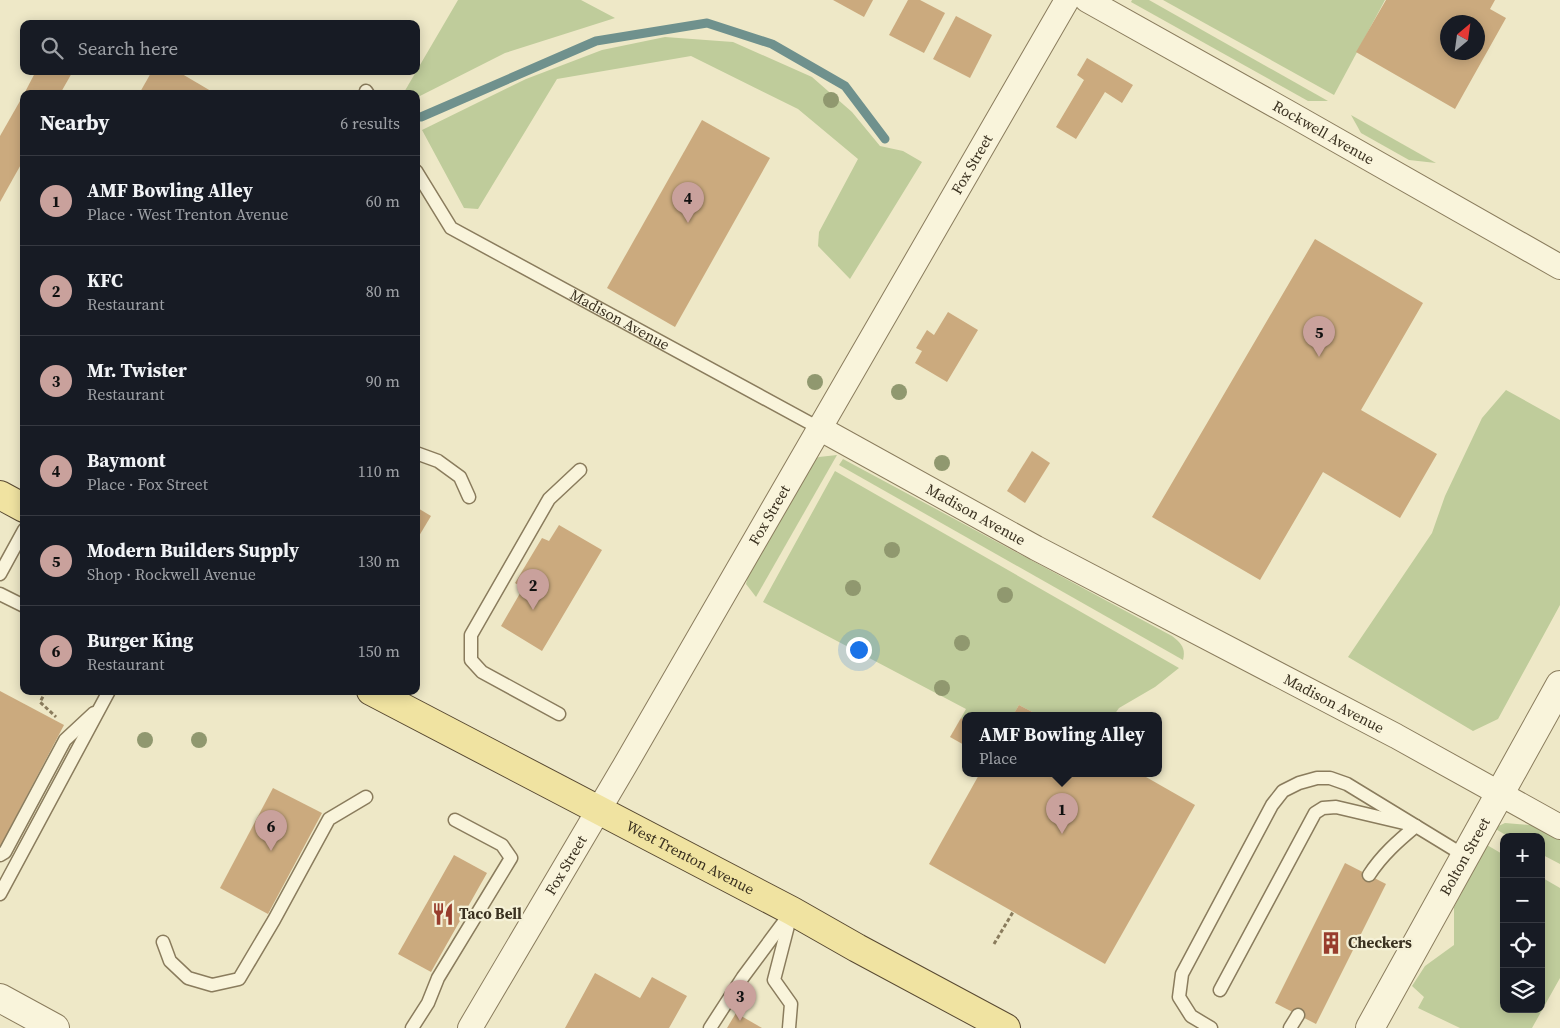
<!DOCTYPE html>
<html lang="en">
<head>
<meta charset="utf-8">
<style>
  :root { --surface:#171b24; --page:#242831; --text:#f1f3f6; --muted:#9ea1a6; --line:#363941; --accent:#c9a19c }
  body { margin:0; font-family:"Source Serif 4",serif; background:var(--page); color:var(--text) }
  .controls { position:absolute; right:15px; bottom:15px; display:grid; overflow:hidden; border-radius:10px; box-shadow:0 2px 12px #0003 }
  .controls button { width:45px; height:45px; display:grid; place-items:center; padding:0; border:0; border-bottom:1px solid var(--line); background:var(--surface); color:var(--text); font:25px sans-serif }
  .compass { position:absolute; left:1440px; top:15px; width:45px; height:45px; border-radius:50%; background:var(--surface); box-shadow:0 2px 12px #0003; rotate:29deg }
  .you { position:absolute; left:858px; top:649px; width:18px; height:18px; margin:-12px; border:4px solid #fff; border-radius:50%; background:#1a73e8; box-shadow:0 0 0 8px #1a73e833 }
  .badge { display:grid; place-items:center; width:32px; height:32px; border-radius:50%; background:var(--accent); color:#111; font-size:16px; font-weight:700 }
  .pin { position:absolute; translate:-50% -41px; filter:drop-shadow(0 1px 2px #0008) }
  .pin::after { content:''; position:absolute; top:26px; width:18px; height:15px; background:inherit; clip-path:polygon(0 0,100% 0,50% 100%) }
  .popup { position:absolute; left:962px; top:712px; width:200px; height:65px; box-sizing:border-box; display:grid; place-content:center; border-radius:10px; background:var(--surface); filter:drop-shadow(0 1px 4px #0005); font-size:16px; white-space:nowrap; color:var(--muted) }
  .popup b { font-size:19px; color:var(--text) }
  .popup::after { content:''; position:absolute; left:50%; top:100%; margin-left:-10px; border:10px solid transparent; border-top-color:var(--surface) }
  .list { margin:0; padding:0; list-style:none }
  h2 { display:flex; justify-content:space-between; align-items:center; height:65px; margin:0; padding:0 20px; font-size:21px }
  h2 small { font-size:16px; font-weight:400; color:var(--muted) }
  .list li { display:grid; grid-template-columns:32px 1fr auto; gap:15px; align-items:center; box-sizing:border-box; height:90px; padding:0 20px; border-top:1px solid var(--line) }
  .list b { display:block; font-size:19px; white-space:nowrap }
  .list p { margin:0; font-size:16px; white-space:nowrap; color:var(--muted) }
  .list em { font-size:16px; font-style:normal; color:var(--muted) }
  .icon { flex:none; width:28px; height:28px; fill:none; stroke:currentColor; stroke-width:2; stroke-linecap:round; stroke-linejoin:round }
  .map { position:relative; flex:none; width:1560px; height:1028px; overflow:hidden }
  .search { position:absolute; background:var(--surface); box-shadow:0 2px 12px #0003; left:20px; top:20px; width:400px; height:55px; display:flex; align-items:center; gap:12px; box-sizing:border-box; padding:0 18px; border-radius:10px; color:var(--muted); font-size:19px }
  .panel { position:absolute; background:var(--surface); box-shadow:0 2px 12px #0003; left:20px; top:90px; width:400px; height:605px; border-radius:10px }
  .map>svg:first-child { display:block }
  .green { fill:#bfcc9b }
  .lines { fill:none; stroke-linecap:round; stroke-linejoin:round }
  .stream { stroke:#6f918d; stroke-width:9 }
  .building { fill:#cbaa7e; fill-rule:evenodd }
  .service-casing { stroke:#8a7c5d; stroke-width:15 }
  .minor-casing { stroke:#8a7c5d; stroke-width:26 }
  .tertiary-casing { stroke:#8a7c5d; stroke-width:30 }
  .primary-casing { stroke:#584931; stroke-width:30 }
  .path { stroke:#8a7c5d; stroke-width:3; stroke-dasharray:4 2.5; stroke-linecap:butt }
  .service { stroke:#f9f4db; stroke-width:12 }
  .minor { stroke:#f9f4db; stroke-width:24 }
  .tertiary { stroke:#f9f4db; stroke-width:28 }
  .primary { stroke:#f0e3a1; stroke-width:28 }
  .tree { fill:#90986f }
  .labels { text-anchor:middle; stroke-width:4.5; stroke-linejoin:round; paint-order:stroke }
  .street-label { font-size:15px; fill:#3a3120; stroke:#f5f1d7 }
  .poi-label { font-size:15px; font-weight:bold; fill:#3a3120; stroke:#f5f1d7; text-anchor:start }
</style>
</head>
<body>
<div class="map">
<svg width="1560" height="1028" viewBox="0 0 1560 1028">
  <rect width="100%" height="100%" fill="#eee8c7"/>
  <g class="green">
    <path d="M 458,0 L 581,0 L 615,18 L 505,53 L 416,98 L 416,94 L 403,94 Z"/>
    <path d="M 1132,0 L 1149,0 L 1328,101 L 1308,101 L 1131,2 Z"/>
    <path d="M 1163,0 L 1385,0 L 1334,95 Z"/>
    <path d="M 665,37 L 733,42 L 812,77 L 852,112 L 880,146 L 903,151 L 922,162 L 850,279 L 818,246 L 819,232 L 858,159 L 798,109 L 691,56 L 557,79 L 478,209 L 464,208 L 422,130 L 526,79 L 602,50 Z"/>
    <path d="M 1351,115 L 1436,163 L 1409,160 L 1361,133 Z"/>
    <path d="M 1506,390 L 1560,420 L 1560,605 L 1498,719 L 1473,731 L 1348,657 L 1432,533 L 1445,496 L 1482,418 Z"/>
    <path d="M 837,455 L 756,597 L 746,584 L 748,576 L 811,461 L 819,457 Z"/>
    <path d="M 843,459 L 1172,636 C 1181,643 1186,648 1183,660 L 839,465 Z"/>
    <path d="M 835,471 L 1179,668 L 1155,687 L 1119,708 L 1114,715 L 1038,715 L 1019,705 L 1013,715 L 966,715 L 966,721 L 961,718 L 966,709 L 763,602 Z"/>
    <path d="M 1505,823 L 1542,826 L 1560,836 L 1560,864 L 1541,854 L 1541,837 L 1509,837 L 1494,828 Z"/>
    <path d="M 1487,845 L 1504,855 L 1504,1009 L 1541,1009 L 1541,877 L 1560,888 L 1560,978 L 1532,1028 L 1460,1028 L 1418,1008 L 1424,997 L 1412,986 L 1425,966 L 1454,945 L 1454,907 Z"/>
  </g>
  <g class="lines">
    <path class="stream" d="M 421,117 L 596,41 L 707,23 L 772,44 L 845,86 L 885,139"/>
  </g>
  <g class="building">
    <path d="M 833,0 L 873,0 L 864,17 Z"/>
    <path d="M 908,0 L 920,0 L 945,13 L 924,53 L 889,35 Z"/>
    <path d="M 1386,0 L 1495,0 L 1490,9 L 1506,18 L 1455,109 L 1356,52 ZM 1448,22 L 1478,22 L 1478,52 L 1448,52 Z"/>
    <path d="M 956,16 L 992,35 L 970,78 L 933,59 Z"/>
    <path d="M 1087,58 L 1133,85 L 1122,103 L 1105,92 L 1076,139 L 1056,127 L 1084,80 L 1077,75 Z"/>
    <path d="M 36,71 L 73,71 L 60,94 L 24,94 Z"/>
    <path d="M 152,71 L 177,71 L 216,94 L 139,94 Z"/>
    <path d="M 24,94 L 24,159 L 0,202 L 0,136 Z"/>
    <path d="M 702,120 L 770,158 L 675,327 L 607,288 Z"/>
    <path d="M 1315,239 L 1423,303 L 1361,410 L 1437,454 L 1400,518 L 1323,472 L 1260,580 L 1152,517 Z"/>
    <path d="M 948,312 L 978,330 L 947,382 L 915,363 L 922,351 L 916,348 L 927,330 L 934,335 Z"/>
    <path d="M 1032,451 L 1050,463 L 1025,503 L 1007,491 Z"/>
    <path d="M 416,507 L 431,516 L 416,541 Z"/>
    <path d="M 559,525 L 602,550 L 542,651 L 501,626 L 523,588 L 515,583 L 542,538 L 549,541 Z"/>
    <path d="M 0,691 L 64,725 L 0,847 Z"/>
    <path d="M 1019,705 L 1038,715 L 1013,715 Z"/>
    <path d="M 961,718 L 966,721 L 966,746 L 950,737 Z"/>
    <path d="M 980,773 L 1139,773 L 1195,805 L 1105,964 L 929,864 Z"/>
    <path d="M 273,788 L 322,813 L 268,914 L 220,888 Z"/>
    <path d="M 454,855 L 487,873 L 431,972 L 398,954 Z"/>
    <path d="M 1345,863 L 1386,884 L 1316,1024 L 1275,1003 Z"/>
    <path d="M 595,973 L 640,998 L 652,977 L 687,996 L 669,1028 L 565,1028 Z"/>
    <path d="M 736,1013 L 762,1028 L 727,1028 Z"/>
  </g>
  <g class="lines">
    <defs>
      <g id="service">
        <path d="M 366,91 L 368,94"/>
        <path id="s1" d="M 416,171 L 451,228 L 819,428"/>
        <path d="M 416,453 L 438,461 L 460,477 L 469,497"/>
        <path d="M 0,574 L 24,530"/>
        <path d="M 0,594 L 24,606"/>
        <path d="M 559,714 L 482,672 L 471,660 L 471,635 L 549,499 L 580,470"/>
        <path d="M 0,855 L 5,852 L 65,740 L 94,713"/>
        <path d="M 1369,875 C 1382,855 1398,841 1416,826"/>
        <path d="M 0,894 L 109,691"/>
        <path d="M 163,942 L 170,961 L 188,978 L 212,985 L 239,979 L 274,920 L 329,819 L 366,797"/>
        <path d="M 1220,990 L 1315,813 L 1323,808 L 1336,807 L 1404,823"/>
        <path d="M 412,1028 L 428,1003 L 438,978 L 511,858 L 502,845 L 455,820"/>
        <path d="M 710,1028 L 743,977 L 792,911"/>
        <path d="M 789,1028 L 791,1004 L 774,980 L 790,918"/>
        <path d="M 1211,1028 L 1191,1016 L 1179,997 L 1182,974 L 1272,805 L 1283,791 L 1299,783 L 1317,778 L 1330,778 L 1347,784 L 1465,856"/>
        <path d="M 1290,1028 L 1298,1015"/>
      </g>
      <g id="minor">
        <path id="s2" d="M 1087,0 L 1289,113 L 1560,267"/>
        <path id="s3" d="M 819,428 L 1036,548 L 1396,736 L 1560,827"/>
        <path id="s4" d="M 470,1028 L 624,767 L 1067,0"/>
      </g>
      <g id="tertiary">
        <path d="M 0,998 L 55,1028"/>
        <path id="s5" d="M 1370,1028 L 1560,685"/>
      </g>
      <g id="primary">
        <path d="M 0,495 L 24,508"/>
        <path id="s6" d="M 371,691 L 792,911 L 857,948 L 1006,1028"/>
      </g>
    </defs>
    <use href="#service" class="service-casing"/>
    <use href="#minor" class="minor-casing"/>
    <use href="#tertiary" class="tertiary-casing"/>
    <use href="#primary" class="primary-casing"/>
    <g class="path">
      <path d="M 46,691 L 40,702 L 56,717"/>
      <path d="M 994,944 L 1013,912"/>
    </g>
    <use href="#service" class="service"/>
    <use href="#minor" class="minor"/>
    <use href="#tertiary" class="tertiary"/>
    <use href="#primary" class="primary"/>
  </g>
  <g class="tree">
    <circle cx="831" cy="100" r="8"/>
    <circle cx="815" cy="382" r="8"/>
    <circle cx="899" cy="392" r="8"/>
    <circle cx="942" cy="463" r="8"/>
    <circle cx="892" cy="550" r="8"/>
    <circle cx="853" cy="588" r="8"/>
    <circle cx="1005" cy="595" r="8"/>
    <circle cx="962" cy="643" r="8"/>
    <circle cx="942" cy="688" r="8"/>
    <circle cx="145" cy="740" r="8"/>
    <circle cx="199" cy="740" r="8"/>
  </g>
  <defs>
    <symbol id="restaurant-bare" viewBox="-9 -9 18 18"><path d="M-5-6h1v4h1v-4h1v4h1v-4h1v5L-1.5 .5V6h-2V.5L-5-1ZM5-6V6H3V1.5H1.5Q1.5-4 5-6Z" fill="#983d2d" stroke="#f5f1d7" stroke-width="2.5" paint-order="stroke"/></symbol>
    <symbol id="building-bare" viewBox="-9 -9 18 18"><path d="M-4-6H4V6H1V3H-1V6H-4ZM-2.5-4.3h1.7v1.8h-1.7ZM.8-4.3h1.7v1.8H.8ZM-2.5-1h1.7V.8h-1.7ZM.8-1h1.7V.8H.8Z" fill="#983d2d" stroke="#f5f1d7" stroke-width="2.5" paint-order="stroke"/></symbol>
  </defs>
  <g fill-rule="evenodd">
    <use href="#restaurant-bare" x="427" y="898" width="32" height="32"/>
    <use href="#building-bare" x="1315" y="927" width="32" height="32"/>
  </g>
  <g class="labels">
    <g class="street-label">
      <text dy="5" stroke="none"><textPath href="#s2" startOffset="271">Rockwell Avenue</textPath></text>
      <text dy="5" stroke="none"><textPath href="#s4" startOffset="999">Fox Street</textPath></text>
      <text dy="5" stroke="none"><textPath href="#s1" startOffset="259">Madison Avenue</textPath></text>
      <text dy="5" stroke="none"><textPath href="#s3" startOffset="179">Madison Avenue</textPath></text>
      <text dy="5" stroke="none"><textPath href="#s4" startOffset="594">Fox Street</textPath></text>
      <text dy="5" stroke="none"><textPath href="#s3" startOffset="584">Madison Avenue</textPath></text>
      <text dy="5" stroke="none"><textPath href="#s5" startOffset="196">Bolton Street</textPath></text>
      <text dy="5" stroke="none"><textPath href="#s6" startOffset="360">West Trenton Avenue</textPath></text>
      <text dy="5" stroke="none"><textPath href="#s4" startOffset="189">Fox Street</textPath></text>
    </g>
    <g class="poi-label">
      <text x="459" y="919">Taco Bell</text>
      <text x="1348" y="948">Checkers</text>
    </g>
  </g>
</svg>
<div class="controls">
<button>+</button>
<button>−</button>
<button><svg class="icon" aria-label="locate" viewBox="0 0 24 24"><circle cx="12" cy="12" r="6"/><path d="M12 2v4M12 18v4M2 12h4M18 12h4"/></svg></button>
<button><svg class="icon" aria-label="layers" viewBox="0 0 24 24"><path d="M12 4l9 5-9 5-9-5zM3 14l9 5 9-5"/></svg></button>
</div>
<svg class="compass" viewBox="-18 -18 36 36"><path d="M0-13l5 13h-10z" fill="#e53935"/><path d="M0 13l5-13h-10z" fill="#9ea1a6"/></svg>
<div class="you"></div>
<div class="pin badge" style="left:1062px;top:834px">1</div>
<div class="popup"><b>AMF Bowling Alley</b>Place</div>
<div class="pin badge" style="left:533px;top:610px">2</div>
<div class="pin badge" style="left:740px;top:1021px">3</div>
<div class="pin badge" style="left:688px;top:223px">4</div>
<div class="pin badge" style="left:1319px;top:357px">5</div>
<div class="pin badge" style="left:271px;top:851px">6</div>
<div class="search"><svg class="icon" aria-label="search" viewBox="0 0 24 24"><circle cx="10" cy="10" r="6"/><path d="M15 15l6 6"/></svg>Search here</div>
<section class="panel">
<h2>Nearby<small>6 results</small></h2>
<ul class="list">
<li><span class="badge">1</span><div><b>AMF Bowling Alley</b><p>Place · West Trenton Avenue</p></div><em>60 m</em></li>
<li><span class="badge">2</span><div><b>KFC</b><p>Restaurant</p></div><em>80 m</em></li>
<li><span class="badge">3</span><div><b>Mr. Twister</b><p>Restaurant</p></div><em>90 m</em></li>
<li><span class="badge">4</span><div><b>Baymont</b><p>Place · Fox Street</p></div><em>110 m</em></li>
<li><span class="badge">5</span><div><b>Modern Builders Supply</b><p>Shop · Rockwell Avenue</p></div><em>130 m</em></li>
<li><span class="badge">6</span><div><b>Burger King</b><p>Restaurant</p></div><em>150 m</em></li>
</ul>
</section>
</div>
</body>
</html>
